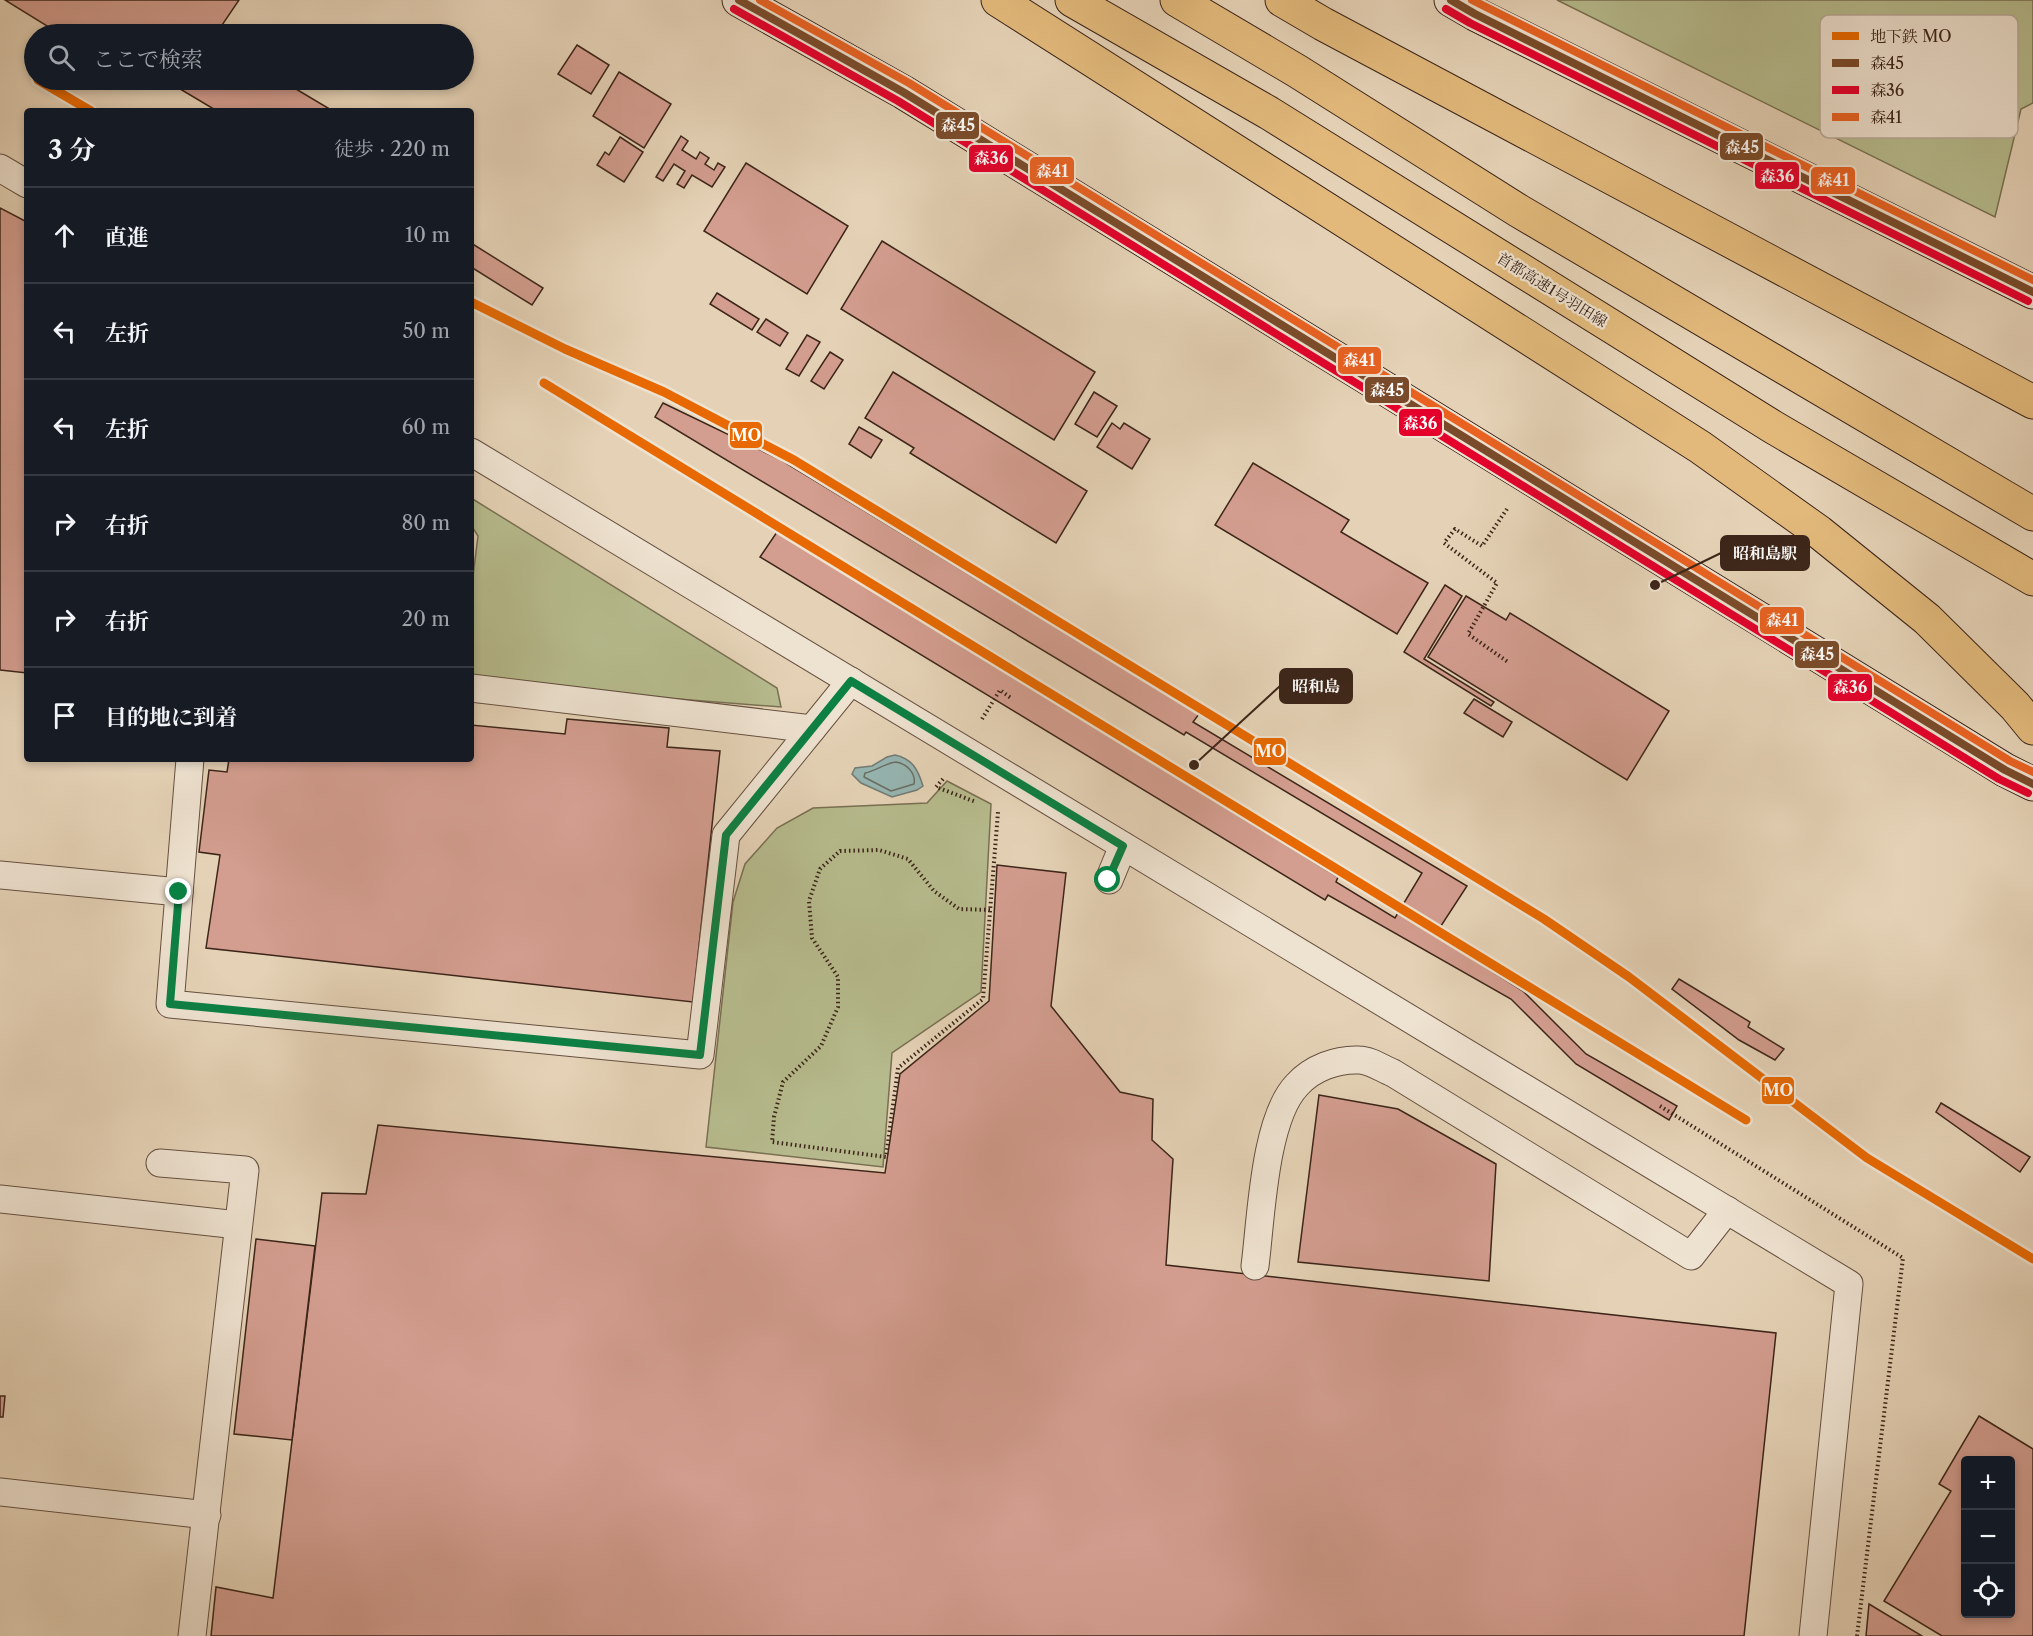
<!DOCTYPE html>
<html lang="ja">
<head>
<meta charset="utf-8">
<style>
  :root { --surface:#171b24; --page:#242831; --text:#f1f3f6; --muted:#9ea1a6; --line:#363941 }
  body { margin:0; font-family:"Libre Caslon Text","Noto Serif JP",serif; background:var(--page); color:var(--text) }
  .controls { position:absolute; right:18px; bottom:18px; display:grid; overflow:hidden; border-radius:6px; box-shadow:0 3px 9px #0003 }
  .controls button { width:54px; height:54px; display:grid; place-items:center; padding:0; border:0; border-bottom:2px solid var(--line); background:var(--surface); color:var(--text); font:30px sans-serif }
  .stop { position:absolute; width:18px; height:18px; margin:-14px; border:4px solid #0b8043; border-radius:50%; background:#fff }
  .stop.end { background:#0b8043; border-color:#fff; box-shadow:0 2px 6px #0008 }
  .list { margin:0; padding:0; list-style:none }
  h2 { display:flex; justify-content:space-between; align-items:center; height:78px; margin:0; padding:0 24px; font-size:26px }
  h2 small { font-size:20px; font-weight:400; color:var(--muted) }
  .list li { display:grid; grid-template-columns:39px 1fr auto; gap:18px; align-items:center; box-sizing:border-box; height:96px; padding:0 24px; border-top:2px solid var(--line) }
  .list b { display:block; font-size:22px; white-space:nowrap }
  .list em { font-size:20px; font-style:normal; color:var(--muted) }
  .icon { flex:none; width:33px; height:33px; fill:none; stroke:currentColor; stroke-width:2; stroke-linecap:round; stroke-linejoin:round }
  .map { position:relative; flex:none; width:2033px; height:1636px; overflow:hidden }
  .search { position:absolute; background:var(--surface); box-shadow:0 3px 9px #0003; left:24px; top:24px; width:450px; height:66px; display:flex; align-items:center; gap:15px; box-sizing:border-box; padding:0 21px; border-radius:33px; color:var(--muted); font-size:22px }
  .panel { position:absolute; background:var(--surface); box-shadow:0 3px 9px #0003; left:24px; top:108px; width:450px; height:654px; border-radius:6px }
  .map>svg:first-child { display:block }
  .green { fill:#b6bb8d; stroke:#797053; stroke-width:1.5 }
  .water { fill:#96b6b3; stroke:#727c75; stroke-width:1.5 }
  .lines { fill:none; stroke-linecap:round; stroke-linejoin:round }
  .shore { stroke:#696e66; stroke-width:1.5 }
  .building { fill:#d39d8f; stroke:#3c2519; stroke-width:1.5; fill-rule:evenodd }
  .lane-casing { stroke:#665040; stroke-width:29 }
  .secondary-casing { stroke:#3c2519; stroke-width:35 }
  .highway-casing { stroke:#3c2519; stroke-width:35 }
  .path { stroke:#3c2519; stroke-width:4; stroke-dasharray:1.5 3; stroke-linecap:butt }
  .lane { stroke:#eee2d0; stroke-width:27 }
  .secondary { stroke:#eee2d0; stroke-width:33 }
  .highway { stroke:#e2b97b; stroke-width:33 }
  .bus-1-casing { stroke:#eee2d0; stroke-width:12 }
  .bus-2-casing { stroke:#eee2d0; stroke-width:12 }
  .bus-3-casing { stroke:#eee2d0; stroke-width:12 }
  .bus-1 { stroke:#7a4b2a; stroke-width:8 }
  .bus-2 { stroke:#e4002b; stroke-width:8 }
  .bus-3 { stroke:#e96222; stroke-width:8 }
  .metro-1-casing { stroke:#eee2d0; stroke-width:14 }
  .metro-1 { stroke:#e86901; stroke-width:9 }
  .route { stroke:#0b8043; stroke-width:8 }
  .labels { text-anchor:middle; stroke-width:4.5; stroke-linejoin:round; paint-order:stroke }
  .street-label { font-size:15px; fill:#3c2519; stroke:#eee2d0 }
  .key { fill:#eee2d0; stroke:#b9a999; stroke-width:1.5 }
  .key-label { font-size:16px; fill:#3c2519 }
  .leader { fill:none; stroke:#3c2519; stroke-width:2 }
  .callout-dot { fill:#3c2519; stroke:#eee2d0; stroke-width:2 }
  .callout { fill:#3c2519; stroke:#3c2519; stroke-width:2 }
  .callout-label { font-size:16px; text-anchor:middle; font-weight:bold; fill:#fff }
  .line-badge { stroke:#eee2d0; stroke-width:2 }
  .badge-label { font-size:16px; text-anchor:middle; font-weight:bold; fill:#fff }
</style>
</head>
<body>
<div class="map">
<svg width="2033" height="1636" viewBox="0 0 2033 1636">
  <rect width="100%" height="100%" fill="#e5d2b6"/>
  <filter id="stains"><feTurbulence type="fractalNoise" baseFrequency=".00333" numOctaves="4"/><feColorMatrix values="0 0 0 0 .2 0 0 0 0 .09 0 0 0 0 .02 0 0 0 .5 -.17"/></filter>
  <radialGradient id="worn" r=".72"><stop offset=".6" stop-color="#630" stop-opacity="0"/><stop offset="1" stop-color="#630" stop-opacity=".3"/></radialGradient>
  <g class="green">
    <path d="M 1557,0 L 2033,0 L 2033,103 L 2021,109 L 1995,217 Z"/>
    <path d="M 471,498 L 777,688 L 781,707 L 471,683 L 471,592 L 478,536 L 471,525 Z"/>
    <path d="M 947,781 L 991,804 L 981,992 L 892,1053 L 883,1167 L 706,1147 L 733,902 L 745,864 L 777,828 L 813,808 L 927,803 Z"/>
  </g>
  <path class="water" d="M 895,755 C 913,759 918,770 923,786 L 917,790 L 892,797 L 861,783 L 852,774 L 855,768 L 872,766 L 887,757 Z"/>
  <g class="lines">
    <path class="shore" d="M 896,762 C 907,764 916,773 914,784 L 891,791 L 864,777 L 865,773 C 876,771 885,763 896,762 Z"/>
  </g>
  <g class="building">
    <path d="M 5,0 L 239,0 L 216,34 L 60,34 Z"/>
    <path d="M 577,45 L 609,65 L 591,94 L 558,74 Z"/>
    <path d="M 619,72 L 671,104 L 644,148 L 593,116 Z"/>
    <path d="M 165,80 L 281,80 L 333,111 L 217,111 Z"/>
    <path d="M 681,136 L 688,141 L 682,150 L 696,159 L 700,152 L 709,158 L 705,164 L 714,170 L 718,163 L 725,167 L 712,187 L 692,175 L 684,188 L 677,184 L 685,171 L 674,164 L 663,181 L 656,177 Z"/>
    <path d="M 620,137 L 643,152 L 624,182 L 597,165 L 605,152 L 609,155 Z"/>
    <path d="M 746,163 L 848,226 L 807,294 L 704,231 Z"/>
    <path d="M 0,208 L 27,222 L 27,673 L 0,670 Z"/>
    <path d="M 882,241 L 1095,372 L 1054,440 L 841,309 Z"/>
    <path d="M 471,243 L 543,288 L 532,305 L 471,267 Z"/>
    <path d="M 717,293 L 759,319 L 752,330 L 710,304 Z"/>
    <path d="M 766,319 L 788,333 L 780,346 L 757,332 Z"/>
    <path d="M 807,335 L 820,342 L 799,376 L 786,369 Z"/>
    <path d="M 830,352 L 843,360 L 824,389 L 811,381 Z"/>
    <path d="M 893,372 L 1087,491 L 1056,543 L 910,453 L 914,448 L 865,418 Z"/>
    <path d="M 1094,392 L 1117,406 L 1097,437 L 1075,424 Z"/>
    <path d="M 663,403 L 781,460 L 1199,714 L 1193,722 L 1467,886 L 1435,935 L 1523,991 L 1586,1054 L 1677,1106 L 1669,1120 L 1576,1064 L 1511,999 L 1328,895 L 1325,900 L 760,557 L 777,532 L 1338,877 L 1336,882 L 1395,918 L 1422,873 L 1186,732 L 1184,735 L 655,417 Z"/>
    <path d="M 1112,423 L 1120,429 L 1124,423 L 1150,439 L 1132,469 L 1097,447 Z"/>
    <path d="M 859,427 L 882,440 L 871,458 L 849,444 Z"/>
    <path d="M 1253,463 L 1349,520 L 1341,532 L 1428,583 L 1397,634 L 1215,525 Z"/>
    <path d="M 1445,585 L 1462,596 L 1424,659 L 1494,702 L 1491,706 L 1404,652 Z"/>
    <path d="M 1466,596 L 1506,620 L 1510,613 L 1669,711 L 1627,780 L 1428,657 Z"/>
    <path d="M 1474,699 L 1512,722 L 1503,737 L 1464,713 Z"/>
    <path d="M 567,719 L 669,728 L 667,747 L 720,751 L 693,1002 L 206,948 L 220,855 L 199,852 L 209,770 L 227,772 L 229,759 L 471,759 L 471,725 L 565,734 Z"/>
    <path d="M 997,865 L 1066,873 L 1051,1006 L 1120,1092 L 1153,1099 L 1152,1140 L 1173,1159 L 1166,1265 L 1776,1333 L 1744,1636 L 211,1636 L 216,1587 L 273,1598 L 322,1193 L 366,1194 L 378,1125 L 885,1173 L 900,1074 L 989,1001 Z"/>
    <path d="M 1679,979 L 1750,1022 L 1748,1027 L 1784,1049 L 1775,1060 L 1739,1040 L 1672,989 Z"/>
    <path d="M 1319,1095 L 1398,1109 L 1496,1164 L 1489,1281 L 1298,1262 Z"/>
    <path d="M 1941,1103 L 2030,1157 L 2020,1172 L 1936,1112 Z"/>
    <path d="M 256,1239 L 315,1246 L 292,1440 L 234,1434 Z"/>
    <path d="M 0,1396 L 5,1396 L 3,1417 L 0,1417 Z"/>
    <path d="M 1979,1416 L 2033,1449 L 2033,1636 L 1942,1636 L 1884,1601 L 1951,1491 L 1939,1484 ZM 1966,1460 L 2010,1460 L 2010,1614 L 1966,1614 Z"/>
    <path d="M 1869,1604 L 1922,1636 L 1866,1636 Z"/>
  </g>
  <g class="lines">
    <defs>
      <g id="lane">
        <path d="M 0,168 L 27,184"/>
        <path d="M 471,452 L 1849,1284 L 1813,1636"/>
        <path d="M 471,688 L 812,729"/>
        <path d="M 190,759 L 170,1004 L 700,1055 L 726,835 L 851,681"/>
        <path d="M 0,875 L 179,892"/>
        <path d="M 1109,880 L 1123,846"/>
        <path d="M 160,1163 L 245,1170 L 192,1636"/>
        <path d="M 0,1199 L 238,1225"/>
        <path d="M 1255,1266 C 1261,1220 1264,1119 1297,1085 C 1312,1068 1337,1059 1359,1060 C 1370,1060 1383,1069 1393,1073 L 1691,1256 L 1727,1210"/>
        <path d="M 0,1492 L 207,1515"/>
      </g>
      <g id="secondary">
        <path d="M 739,0 L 903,92 L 2005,770 L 2033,784"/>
        <path d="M 1451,0 L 1475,14 L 2033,292"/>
      </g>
      <g id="highway">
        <path d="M 998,0 L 1700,447 L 1819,532 L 1927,619 L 2015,706 L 2033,728"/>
        <path d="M 1072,0 L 1269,113 L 1773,427 L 2033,579"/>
        <path d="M 1177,0 L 1297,71 L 1519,211 L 2033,514"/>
        <path d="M 1282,0 L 1323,24 L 2033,402"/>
      </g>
    </defs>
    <use href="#lane" class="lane-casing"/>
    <use href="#secondary" class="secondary-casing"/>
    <use href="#highway" class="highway-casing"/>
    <g class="path">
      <path d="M 1507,509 L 1482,546 L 1455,529 L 1444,543 L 1497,583 L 1468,634 L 1508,662"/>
      <path d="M 982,719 L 1000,690 L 1011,698"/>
      <path d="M 943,779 L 936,787 L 976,802"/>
      <path d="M 990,910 L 959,909 L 934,891 L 908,859 L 879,850 L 840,851 L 820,869 L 809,901 L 812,938 L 838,977 L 838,1007 L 821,1046 L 783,1082 L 774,1117 L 772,1142 L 886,1157 L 898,1068 L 983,999 L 998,812"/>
      <path d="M 1660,1106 L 1903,1258 L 1857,1636"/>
    </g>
    <use href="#lane" class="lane"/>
    <use href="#secondary" class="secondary"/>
    <use href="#highway" class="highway"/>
    <defs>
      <g id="bus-1">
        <path d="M 739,0 L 903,92 L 2005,770 L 2033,784"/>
        <path d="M 1451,0 L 1475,14 L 2033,292"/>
      </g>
      <g id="bus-2">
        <path d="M 734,9 L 898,101 L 1999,779 L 2028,793"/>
        <path d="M 1446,9 L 1470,23 L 2028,301"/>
      </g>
      <g id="bus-3">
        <path d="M 760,0 L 909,83 L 2010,761 L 2033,772"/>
        <path d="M 1472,0 L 2033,280"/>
      </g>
    </defs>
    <use href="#bus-1" class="bus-1-casing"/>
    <use href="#bus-2" class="bus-2-casing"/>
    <use href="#bus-3" class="bus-3-casing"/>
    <use href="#bus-1" class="bus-1"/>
    <use href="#bus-2" class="bus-2"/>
    <use href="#bus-3" class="bus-3"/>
    <defs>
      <g id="metro-1">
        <path d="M 38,80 L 91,111"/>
        <path d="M 471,302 L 565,349 L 664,392 L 794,460 L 1544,919 L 1629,977 L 1867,1158 L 2033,1259"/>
        <path d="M 544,383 L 1746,1120"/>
      </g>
    </defs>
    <use href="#metro-1" class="metro-1-casing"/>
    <use href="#metro-1" class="metro-1"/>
  </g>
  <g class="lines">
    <path class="route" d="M 179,892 L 170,1004 L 700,1055 L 726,835 L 851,681 L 1123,846 L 1108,880"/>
  </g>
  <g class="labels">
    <g class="street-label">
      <text transform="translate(1552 290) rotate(32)" y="5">首都高速1号羽田線</text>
    </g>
  </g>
  <rect x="1820" y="15" width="198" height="123" rx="9" class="key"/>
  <rect x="1832" y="32" width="27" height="8" fill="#e86901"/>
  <rect x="1832" y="59" width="27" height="8" fill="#7a4b2a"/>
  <rect x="1832" y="86" width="27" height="8" fill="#e4002b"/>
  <rect x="1832" y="113" width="27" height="8" fill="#e96222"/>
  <g class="key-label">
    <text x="1870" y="42">地下鉄 MO</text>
    <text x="1870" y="69">森45</text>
    <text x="1870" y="96">森36</text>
    <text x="1870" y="123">森41</text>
  </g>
  <path class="leader" d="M1655 585L1721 553M1194 765L1280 686"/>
  <g class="callout-dot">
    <circle cx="1655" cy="585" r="6"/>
    <circle cx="1194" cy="765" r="6"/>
  </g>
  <g class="callout">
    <rect x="1721" y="536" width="88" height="34" rx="6"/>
    <rect x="1280" y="669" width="72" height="34" rx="6"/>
  </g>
  <g class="callout-label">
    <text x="1765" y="559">昭和島駅</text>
    <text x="1316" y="692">昭和島</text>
  </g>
  <g class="line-badge">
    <rect x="935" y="111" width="45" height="29" rx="6" fill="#7a4b2a"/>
    <rect x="1719" y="132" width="45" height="29" rx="6" fill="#7a4b2a"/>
    <rect x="968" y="144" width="46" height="29" rx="6" fill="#e4002b"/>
    <rect x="1029" y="156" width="46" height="29" rx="6" fill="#e96222"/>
    <rect x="1754" y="161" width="46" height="29" rx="6" fill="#e4002b"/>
    <rect x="1810" y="166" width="46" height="29" rx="6" fill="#e96222"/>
    <rect x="1337" y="346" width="45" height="29" rx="6" fill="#e96222"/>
    <rect x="1364" y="376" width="46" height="28" rx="6" fill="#7a4b2a"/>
    <rect x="1398" y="408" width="45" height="29" rx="6" fill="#e4002b"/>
    <rect x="729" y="421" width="34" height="28" rx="6" fill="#e86901"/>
    <rect x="1759" y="606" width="46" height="29" rx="6" fill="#e96222"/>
    <rect x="1794" y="640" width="46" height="29" rx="6" fill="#7a4b2a"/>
    <rect x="1827" y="673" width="46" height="29" rx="6" fill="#e4002b"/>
    <rect x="1253" y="737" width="34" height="29" rx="6" fill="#e86901"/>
    <rect x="1761" y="1076" width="34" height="29" rx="6" fill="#e86901"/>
  </g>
  <g class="badge-label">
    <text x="958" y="131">森45</text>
    <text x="1742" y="153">森45</text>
    <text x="991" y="164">森36</text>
    <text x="1052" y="177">森41</text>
    <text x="1777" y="182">森36</text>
    <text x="1833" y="186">森41</text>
    <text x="1359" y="366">森41</text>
    <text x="1387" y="396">森45</text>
    <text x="1420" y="429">森36</text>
    <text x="746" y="441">MO</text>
    <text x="1782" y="626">森41</text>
    <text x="1817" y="660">森45</text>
    <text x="1850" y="693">森36</text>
    <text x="1270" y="757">MO</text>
    <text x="1778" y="1096">MO</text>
  </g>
  <rect width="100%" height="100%" filter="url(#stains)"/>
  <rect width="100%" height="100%" fill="url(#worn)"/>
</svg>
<div class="controls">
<button>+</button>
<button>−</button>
<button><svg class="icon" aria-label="locate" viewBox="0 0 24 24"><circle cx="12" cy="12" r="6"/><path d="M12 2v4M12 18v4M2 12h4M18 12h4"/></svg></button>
</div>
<div class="stop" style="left:1108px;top:880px"></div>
<div class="stop end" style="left:179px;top:892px"></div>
<div class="search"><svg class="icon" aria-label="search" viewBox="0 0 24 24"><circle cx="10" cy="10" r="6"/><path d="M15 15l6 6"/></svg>ここで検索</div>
<section class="panel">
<h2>3 分<small>徒歩 · 220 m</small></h2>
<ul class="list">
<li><svg class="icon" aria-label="ahead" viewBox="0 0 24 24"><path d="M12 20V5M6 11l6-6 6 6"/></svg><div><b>直進</b></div><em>10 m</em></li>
<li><svg class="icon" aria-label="left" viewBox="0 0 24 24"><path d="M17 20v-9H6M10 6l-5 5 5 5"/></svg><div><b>左折</b></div><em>50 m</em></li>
<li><svg class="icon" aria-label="left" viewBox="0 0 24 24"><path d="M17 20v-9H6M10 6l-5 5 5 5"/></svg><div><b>左折</b></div><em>60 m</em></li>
<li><svg class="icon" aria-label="right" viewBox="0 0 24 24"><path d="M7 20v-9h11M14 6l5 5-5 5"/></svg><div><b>右折</b></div><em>80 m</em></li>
<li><svg class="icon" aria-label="right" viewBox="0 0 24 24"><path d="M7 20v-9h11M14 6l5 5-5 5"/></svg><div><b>右折</b></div><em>20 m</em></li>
<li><svg class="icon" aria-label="arrive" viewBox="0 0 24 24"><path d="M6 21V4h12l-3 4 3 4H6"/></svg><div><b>目的地に到着</b></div></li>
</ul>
</section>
</div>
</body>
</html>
